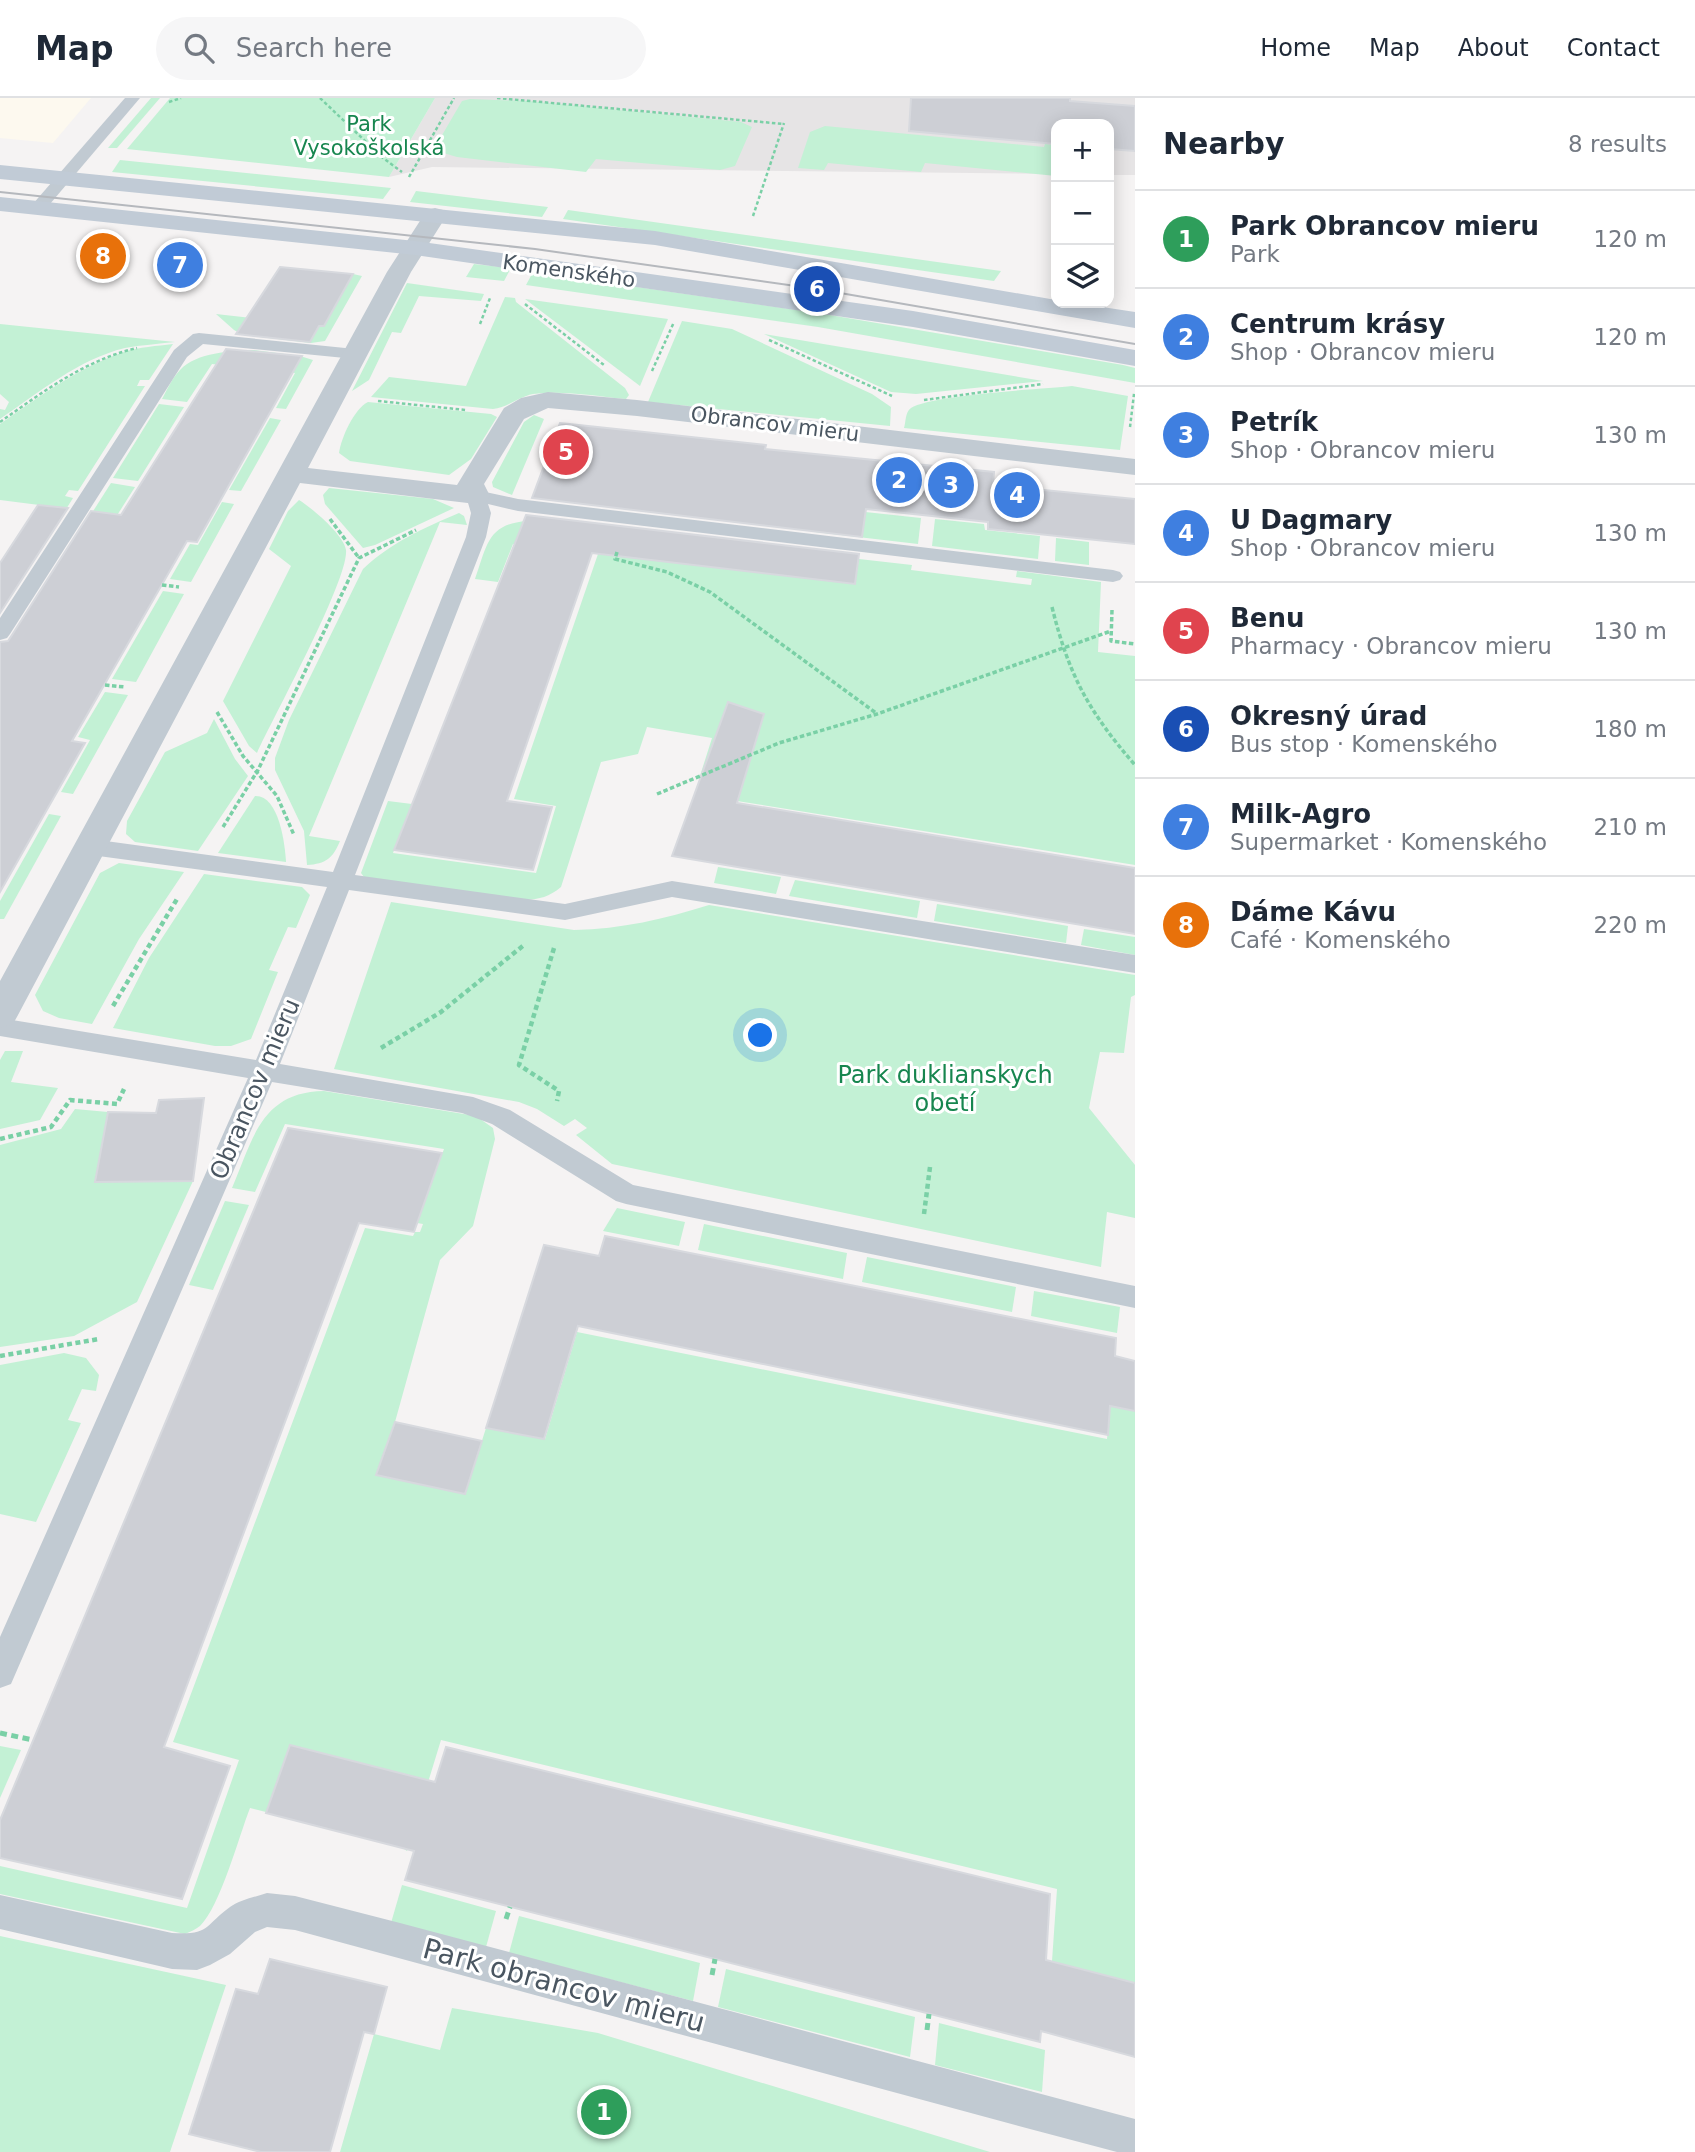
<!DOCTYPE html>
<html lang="en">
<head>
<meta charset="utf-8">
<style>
  :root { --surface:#fff; --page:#f6f6f7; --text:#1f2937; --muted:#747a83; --line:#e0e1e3; --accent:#ea580c }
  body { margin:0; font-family:"DejaVu Sans",sans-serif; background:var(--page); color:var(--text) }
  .controls { position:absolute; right:21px; top:21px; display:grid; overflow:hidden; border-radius:14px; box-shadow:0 4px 18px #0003 }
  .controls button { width:63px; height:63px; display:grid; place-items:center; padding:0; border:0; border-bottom:2px solid var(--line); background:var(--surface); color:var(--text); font:35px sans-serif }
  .you { position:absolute; left:761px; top:938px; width:24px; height:24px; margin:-18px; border:5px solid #fff; border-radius:50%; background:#1a73e8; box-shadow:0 0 0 10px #1a73e833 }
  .badge { display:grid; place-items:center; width:46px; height:46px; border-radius:50%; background:var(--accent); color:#fff; font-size:23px; font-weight:700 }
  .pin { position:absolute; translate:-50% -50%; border:4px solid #fff; box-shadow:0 2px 7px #0006 }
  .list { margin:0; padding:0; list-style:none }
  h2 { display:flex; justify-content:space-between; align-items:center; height:91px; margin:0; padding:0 28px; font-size:30px }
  h2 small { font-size:23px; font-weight:400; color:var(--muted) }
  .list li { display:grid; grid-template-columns:46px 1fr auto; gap:21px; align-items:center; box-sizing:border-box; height:98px; padding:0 28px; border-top:2px solid var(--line) }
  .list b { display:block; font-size:26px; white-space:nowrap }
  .list p { margin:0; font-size:23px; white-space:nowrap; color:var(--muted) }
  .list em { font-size:23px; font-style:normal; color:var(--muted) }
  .icon { flex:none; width:38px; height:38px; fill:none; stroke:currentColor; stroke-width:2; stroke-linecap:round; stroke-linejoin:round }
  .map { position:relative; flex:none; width:1135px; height:2054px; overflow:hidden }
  header { display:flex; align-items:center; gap:42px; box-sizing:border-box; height:98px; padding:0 35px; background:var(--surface); border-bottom:2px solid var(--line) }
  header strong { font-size:33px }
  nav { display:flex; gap:38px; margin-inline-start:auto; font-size:24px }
  .search { width:490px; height:63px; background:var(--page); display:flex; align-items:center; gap:18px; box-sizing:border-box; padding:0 24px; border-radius:38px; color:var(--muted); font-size:26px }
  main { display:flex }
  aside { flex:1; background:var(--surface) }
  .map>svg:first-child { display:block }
  .commercial { fill:#fdf9ef }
  .education { fill:#e6e4e5 }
  .green { fill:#c3f1d5 }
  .building { fill:#cdcfd5; stroke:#d7d9de; stroke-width:2 }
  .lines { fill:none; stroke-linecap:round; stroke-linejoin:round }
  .path-far3 { stroke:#7ad0a6; stroke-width:2.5; stroke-dasharray:3.5 2.5; stroke-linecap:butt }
  .path-far2 { stroke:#7ad0a6; stroke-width:3.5; stroke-dasharray:4.5 2.5; stroke-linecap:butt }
  .path-far1 { stroke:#7ad0a6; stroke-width:4.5; stroke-dasharray:5 3.5; stroke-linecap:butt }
  .path { stroke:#7ad0a6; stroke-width:5; stroke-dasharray:7 4.5; stroke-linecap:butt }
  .lane { fill:#c1cad2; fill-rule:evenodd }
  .street { fill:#c1cad2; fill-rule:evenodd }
  .secondary { fill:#c1cbd6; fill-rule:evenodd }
  .tram { stroke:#b5b8bd; stroke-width:2 }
  .labels { text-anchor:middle; stroke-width:6; stroke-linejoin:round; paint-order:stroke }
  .far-park-label { font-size:21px; fill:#17864f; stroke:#fff }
  .far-street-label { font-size:21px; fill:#4a5661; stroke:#fff }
  .park-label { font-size:24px; fill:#17864f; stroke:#fff }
  .street-label { font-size:24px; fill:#4a5661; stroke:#fff }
  .near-street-label { font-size:28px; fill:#4a5661; stroke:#fff }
</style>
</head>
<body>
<header>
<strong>Map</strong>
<div class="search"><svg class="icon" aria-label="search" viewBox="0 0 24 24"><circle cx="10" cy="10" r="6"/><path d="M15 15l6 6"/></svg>Search here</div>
<nav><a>Home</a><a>Map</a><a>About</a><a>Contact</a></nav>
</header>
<main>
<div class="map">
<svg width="1135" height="2054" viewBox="0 0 1135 2054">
  <rect width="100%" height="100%" fill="#f5f3f3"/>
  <path class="commercial" d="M 0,0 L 91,0 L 53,45 L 0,40 Z"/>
  <path class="education" d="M 435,0 L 1135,0 L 1135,77 L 1109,77 L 1109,26 L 1056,26 L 1056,76 L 432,69 L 389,79 Z"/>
  <g class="green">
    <path d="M 151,0 L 160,0 L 117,50 L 108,50 Z"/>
    <path d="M 170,0 L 435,0 L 389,79 L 127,51 Z"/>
    <path d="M 470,1 L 528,3 L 741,24 L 752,29 L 735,68 L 720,72 L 596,61 L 586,74 L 457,59 L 440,54 L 438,44 L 462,3 Z"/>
    <path d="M 825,28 L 1044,49 L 1045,46 L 1056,47 L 1056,78 L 925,65 L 921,74 L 828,65 L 824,72 L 798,70 L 810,34 Z"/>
    <path d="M 120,62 L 391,90 L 383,101 L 112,74 Z"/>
    <path d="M 416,93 L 548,109 L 542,119 L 410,104 Z"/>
    <path d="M 568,112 L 1001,173 L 994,183 L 563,121 Z"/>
    <path d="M 474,166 L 511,170 L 504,183 L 466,179 Z"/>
    <path d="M 533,174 L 818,215 L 1123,267 L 1135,270 L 1135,285 L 818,229 L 526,187 Z"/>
    <path d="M 353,176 L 362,178 L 325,243 L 311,245 L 243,237 L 234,232 L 216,216 L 324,228 Z"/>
    <path d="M 407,185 L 484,196 L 481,203 L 419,198 L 401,235 L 392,234 L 369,282 L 352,293 Z"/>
    <path d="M 505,199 L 515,200 L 516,204 L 625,290 L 629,297 L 626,301 C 595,298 563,292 533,296 C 518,299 507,310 493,311 L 371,299 L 389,279 L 466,288 Z"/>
    <path d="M 525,201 L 668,221 L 640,288 Z"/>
    <path d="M 682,223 L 732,231 L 872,296 L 891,309 L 890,328 L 648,304 Z"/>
    <path d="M 0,226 L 175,244 C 158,246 141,247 125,250 C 79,261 38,295 0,321 L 0,311 L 5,312 L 9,304 L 0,296 Z"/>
    <path d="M 764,236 L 1043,283 L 916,296 L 891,294 Z"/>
    <path d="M 173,246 L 149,282 L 140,282 L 137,288 L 145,288 L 78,393 L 69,392 L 65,398 L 73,400 L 53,432 L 55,409 L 0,402 L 0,326 C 39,299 79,269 124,254 C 139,249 157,248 173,246 Z"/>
    <path d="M 254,252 L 300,258 L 313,262 L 286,311 L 276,310 L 295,275 L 212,266 L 187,304 L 162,301 C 167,292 172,280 180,272 C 197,254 231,253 254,252 Z"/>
    <path d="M 1072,288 L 1128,298 L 1120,352 L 904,330 C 906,324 905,314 911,310 C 930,297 1042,291 1072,288 Z"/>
    <path d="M 368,304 L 491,316 L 497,319 L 471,361 L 449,377 L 350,363 L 339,355 C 341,340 354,311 368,304 Z"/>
    <path d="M 159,306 L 184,309 L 138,383 L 113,380 Z"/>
    <path d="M 534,317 L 544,321 L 512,397 L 493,389 L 492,384 L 524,324 Z"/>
    <path d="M 270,320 L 281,322 L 241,393 L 229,392 Z"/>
    <path d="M 111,385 L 135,389 L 109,430 L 83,429 Z"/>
    <path d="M 329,390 L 433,401 L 454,410 L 375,447 L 363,450 L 325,406 L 323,397 Z"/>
    <path d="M 299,402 C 312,410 344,437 346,452 C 349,481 273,620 257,655 L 249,648 L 223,603 L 291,468 L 269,451 L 288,413 Z"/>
    <path d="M 222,404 L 234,406 L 191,484 L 170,481 L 190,446 L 198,447 Z"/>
    <path d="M 819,409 L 921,420 L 918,446 L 815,434 Z"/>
    <path d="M 459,415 L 464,418 L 467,427 L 440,424 L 309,738 L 340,743 C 333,760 326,766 307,767 L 304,733 L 275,672 L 275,660 L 289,622 L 363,471 C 389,446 425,429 459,415 Z"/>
    <path d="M 935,421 L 984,426 L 985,432 L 1040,438 L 1038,461 L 932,448 Z"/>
    <path d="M 527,423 L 532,449 L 513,446 L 498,484 L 475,481 C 487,448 487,426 527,423 Z"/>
    <path d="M 1056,440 L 1089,444 L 1089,467 L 1055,463 Z"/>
    <path d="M 598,456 L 855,485 L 859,461 L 912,467 L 911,472 L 1031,487 L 1032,481 L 1016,479 L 1017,473 L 1101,484 L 1098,554 L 1135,558 L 1135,767 L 737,703 L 742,688 L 699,681 L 712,640 L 647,629 L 638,656 L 601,664 L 561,789 C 549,799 540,801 525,802 L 364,779 L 361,775 L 388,703 L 412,706 L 393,755 L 536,775 L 556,708 L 514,701 Z"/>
    <path d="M 163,493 L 184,496 L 136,584 L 112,581 Z"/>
    <path d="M 105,594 L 128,597 L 73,696 L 61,694 L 90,642 L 78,639 Z"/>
    <path d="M 214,621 L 235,661 L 248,678 L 198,753 L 135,744 L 126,736 L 127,723 L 165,654 L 207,635 Z"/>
    <path d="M 255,698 C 279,697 285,746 286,764 L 218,755 Z"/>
    <path d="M 49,716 L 61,718 L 4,821 L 0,821 L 0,803 Z"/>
    <path d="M 119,765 L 184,774 L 139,841 L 92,926 L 59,920 L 43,913 L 35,897 L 100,775 Z"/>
    <path d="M 718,769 L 781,779 L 776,796 L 714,785 Z"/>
    <path d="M 204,776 L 302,789 L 310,797 L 296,830 L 288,829 L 269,872 L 278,874 L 251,941 L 231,948 L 215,948 L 113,930 L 149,860 Z"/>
    <path d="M 795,782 L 920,803 L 917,820 L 789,798 Z"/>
    <path d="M 391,804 L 574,832 C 622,831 664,821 709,807 L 1135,877 L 1135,897 L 1131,899 L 1124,955 L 1100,954 L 1089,1010 L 1135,1067 L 1135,1120 L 1107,1114 L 1101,1169 L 612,1066 L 576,1037 L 587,1030 L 575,1021 L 564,1028 L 537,1011 L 519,1004 L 334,971 Z"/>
    <path d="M 937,806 L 1068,828 L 1066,845 L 934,823 Z"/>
    <path d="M 1084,831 L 1135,839 L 1135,857 L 1081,847 Z"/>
    <path d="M 5,953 L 23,953 L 11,984 L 58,990 L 40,1022 L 0,1031 L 0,962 Z"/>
    <path d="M 324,993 L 476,1018 L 493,1030 L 495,1041 L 473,1128 L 440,1162 L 395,1324 L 376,1377 L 465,1396 L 486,1330 L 545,1341 L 577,1234 L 1107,1341 L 1110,1308 L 1135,1313 L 1135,1885 L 1056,1937 L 1047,1935 L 1057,1791 L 441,1642 L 407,1753 L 401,1749 L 421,1680 L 290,1647 L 266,1714 L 250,1710 C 239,1738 220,1809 200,1828 C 196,1831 190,1834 185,1836 L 0,1796 L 0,1768 L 187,1810 L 239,1662 L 173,1644 L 365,1130 L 413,1138 L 415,1134 L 420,1134 L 423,1126 L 417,1125 L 444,1051 L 285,1026 L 255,1094 L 232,1090 C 253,1041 261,994 324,993 Z"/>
    <path d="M 75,1011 L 108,1014 L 95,1084 L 193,1083 L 137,1204 L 74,1238 L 0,1249 L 0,1047 L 61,1031 Z"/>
    <path d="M 225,1103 L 249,1107 L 213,1192 L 189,1187 Z"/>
    <path d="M 617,1110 L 685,1124 L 679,1148 L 603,1133 Z"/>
    <path d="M 704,1126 L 847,1155 L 843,1181 L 698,1152 Z"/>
    <path d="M 867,1159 L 1016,1189 L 1012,1214 L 862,1184 Z"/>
    <path d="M 1034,1193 L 1120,1209 L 1117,1235 L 1031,1218 Z"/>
    <path d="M 64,1255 L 86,1260 L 99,1277 L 96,1293 L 82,1291 L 68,1322 L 81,1325 L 36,1424 L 0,1416 L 0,1267 Z"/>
    <path d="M 0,1648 L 21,1652 L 0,1700 Z"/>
    <path d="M 402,1787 L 496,1813 L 486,1849 L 391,1825 Z"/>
    <path d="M 519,1818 L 700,1865 L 693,1903 L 509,1855 Z"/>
    <path d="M 0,1838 L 226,1887 L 170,2054 L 0,2054 Z"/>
    <path d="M 726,1871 L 915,1919 L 910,1959 L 718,1909 Z"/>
    <path d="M 452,1910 L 598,1935 L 990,2054 L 340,2054 L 374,1936 L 440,1952 Z"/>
    <path d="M 939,1925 L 1045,1952 L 1042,1994 L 935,1967 Z"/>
  </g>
  <g class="building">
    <path d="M 911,0 L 1070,0 L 1070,3 L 1135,8 L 1135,53 L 1109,51 L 1109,26 L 1056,26 L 1056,46 L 909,33 Z"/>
    <path d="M 280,169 L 353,176 L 324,228 L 319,228 L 310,244 L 236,236 Z"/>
    <path d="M 226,251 L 302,258 L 197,444 L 187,443 L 72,643 L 85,645 L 0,794 L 0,544 L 8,543 L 12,537 L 91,413 L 121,417 Z"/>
    <path d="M 560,325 L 766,347 L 765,351 L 994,374 L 993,387 L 1135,401 L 1135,446 L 988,431 L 988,424 L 866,411 L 862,439 L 532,400 Z"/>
    <path d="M 38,407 L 68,410 L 0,515 L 0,465 Z"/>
    <path d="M 526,417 L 859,456 L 855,486 L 592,455 L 507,703 L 552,709 L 533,772 L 394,752 Z"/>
    <path d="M 728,604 L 764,616 L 737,705 L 1135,770 L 1135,836 L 672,758 Z"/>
    <path d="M 204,1000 L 193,1083 L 95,1084 L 108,1014 L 156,1015 L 159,1002 Z"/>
    <path d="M 288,1030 L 442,1055 L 414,1134 L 359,1125 L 164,1649 L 230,1668 L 182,1801 L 0,1760 L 0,1722 Z"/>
    <path d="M 605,1138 L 1116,1240 L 1115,1258 L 1135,1263 L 1135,1313 L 1110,1308 L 1108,1337 L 578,1228 L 544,1341 L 486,1330 L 544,1147 L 599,1158 Z"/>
    <path d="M 395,1324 L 482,1343 L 465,1396 L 376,1377 Z"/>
    <path d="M 290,1647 L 435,1684 L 446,1649 L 1050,1796 L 1046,1862 L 1135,1885 L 1135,1959 L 1041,1933 L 1040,1944 L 405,1782 L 414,1753 L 266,1715 Z"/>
    <path d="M 270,1861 L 387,1889 L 374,1936 L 364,1934 L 330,2054 L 261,2054 L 189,2036 L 236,1891 L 258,1896 Z"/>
  </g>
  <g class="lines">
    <g class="path-far3">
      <path d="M 320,0 L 383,60 L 402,74"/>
      <path d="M 497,0 L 784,26"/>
      <path d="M 169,4 L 181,0"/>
      <path d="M 409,79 L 454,0"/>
      <path d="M 753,118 L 784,25"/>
      <path d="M 525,206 L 604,267"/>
      <path d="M 480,226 L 490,200"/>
      <path d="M 769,242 L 892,298"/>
      <path d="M 652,273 L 674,224"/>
      <path d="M 924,302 L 1043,286"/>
      <path d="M 378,303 L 466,312"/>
      <path d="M 0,324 C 43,294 85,262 137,250"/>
      <path d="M 1130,329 L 1134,296"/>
    </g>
    <g class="path-far2">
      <path d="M 330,421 L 359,460"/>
      <path d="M 617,454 L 615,461 L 667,474 L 710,494 L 876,615"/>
      <path d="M 162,487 L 179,489"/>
      <path d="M 1052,509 C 1069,578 1089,614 1135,667"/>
      <path d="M 1112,512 L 1111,543 L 1135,546"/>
      <path d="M 105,587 L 125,589"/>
      <path d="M 217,614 L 243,658 L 277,698 L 294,737"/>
      <path d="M 657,696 L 779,645 L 877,616 L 1111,533"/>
      <path d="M 223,729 L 258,672 L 359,460 L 416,432"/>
    </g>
    <g class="path-far1">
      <path d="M 554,850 L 519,967 L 559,993 L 557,1003"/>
      <path d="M 113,908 L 177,801"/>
      <path d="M 381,950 L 441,914 L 524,847"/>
      <path d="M 0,1041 L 51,1029 L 70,1002 L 117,1006 L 124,991"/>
      <path d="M 924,1116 L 930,1069"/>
      <path d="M 0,1258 L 99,1241"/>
    </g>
    <g class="path">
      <path d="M 0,1635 L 33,1642"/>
      <path d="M 506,1821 L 510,1809"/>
      <path d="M 712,1877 L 715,1861"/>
      <path d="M 927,1932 L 929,1916"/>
    </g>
    <g class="lane">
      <path d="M 125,0 L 140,0 L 44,113 L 32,113 L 30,110 L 32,107 Z"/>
      <path d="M 199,235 L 355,251 L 364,256 L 355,261 L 203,246 L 187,259 L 10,536 L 7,540 L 0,542 L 0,520 L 174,252 L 193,236 Z"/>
      <path d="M 476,392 L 518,401 L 1113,472 L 1120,474 L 1123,478 L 1120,482 L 1113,484 L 518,413 L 488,406 L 491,415 L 486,439 L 355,777 L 565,806 L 672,783 L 1135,857 L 1135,875 L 672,799 L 565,822 L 349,792 L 280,966 L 473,999 L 510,1012 L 633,1087 L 1135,1188 L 1135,1210 L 626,1106 L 616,1103 L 492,1026 L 462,1015 L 272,984 L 11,1586 L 0,1590 L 0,1539 L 248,980 L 0,938 L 0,920 L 256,962 L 327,789 L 91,757 L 83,754 L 79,749 L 83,744 L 91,741 L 333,774 L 466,439 L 471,415 L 466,398 Z"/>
      <path d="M 267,1795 L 295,1798 L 400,1825 L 1135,2021 L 1135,2054 L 1117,2054 L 1030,2031 L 295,1832 L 267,1829 L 255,1834 L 230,1856 L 210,1867 L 197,1872 L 172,1871 L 0,1831 L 0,1797 L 172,1835 C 210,1837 203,1829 230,1809 C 240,1802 255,1799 267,1795 Z"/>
    </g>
    <path class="street" d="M 435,110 L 443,112 L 447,117 L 411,174 L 308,370 L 457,387 L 504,310 L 521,300 L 548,294 L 637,302 L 1135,361 L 1135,377 L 637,318 L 548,310 L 524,321 L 484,386 L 490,398 L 486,404 L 476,406 L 300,385 L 18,917 L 13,926 L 0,930 L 0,883 L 387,174 L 427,112 Z"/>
    <g class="secondary">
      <path d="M 0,67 L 655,133 L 1056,202 L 1056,205 L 1076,205 L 1135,214 L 1135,230 L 655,147 L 0,81 Z"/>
      <path d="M 0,99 L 415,143 L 913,213 L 1135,252 L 1135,268 L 913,229 L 415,157 L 0,113 Z"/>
    </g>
    <path class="tram" d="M 0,94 L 535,151 L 817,191 L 1135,246"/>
  </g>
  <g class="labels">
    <g class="far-park-label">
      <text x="369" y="33">Park<tspan x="369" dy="24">Vysokoškolská</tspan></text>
    </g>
    <g class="far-street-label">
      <text transform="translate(569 173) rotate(8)" y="7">Komenského</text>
      <text transform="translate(775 326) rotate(7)" y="7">Obrancov mieru</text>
    </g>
    <g class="park-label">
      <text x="945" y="985">Park duklianskych<tspan x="945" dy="28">obetí</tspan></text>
    </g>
    <g class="street-label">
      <text transform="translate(255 991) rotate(-67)" y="8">Obrancov mieru</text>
    </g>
    <g class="near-street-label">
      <text transform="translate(564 1887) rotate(15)" y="10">Park obrancov mieru</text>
    </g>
  </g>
</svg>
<div class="controls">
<button>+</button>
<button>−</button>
<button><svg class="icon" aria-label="layers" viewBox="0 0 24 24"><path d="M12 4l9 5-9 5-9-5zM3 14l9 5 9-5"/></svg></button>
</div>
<div class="you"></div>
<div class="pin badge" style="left:604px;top:2014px;background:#2e9e5b">1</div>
<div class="pin badge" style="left:899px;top:382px;background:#3f7fe0">2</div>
<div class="pin badge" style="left:951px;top:387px;background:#3f7fe0">3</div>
<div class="pin badge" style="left:1017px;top:397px;background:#3f7fe0">4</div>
<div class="pin badge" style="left:566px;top:354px;background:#e0444e">5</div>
<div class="pin badge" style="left:817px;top:191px;background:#1a4fb4">6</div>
<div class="pin badge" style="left:180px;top:167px;background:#3f7fe0">7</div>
<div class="pin badge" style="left:103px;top:158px;background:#e8710a">8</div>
</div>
<aside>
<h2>Nearby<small>8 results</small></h2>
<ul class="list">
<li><span class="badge" style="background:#2e9e5b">1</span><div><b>Park Obrancov mieru</b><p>Park</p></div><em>120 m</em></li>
<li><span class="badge" style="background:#3f7fe0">2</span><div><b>Centrum krásy</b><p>Shop · Obrancov mieru</p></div><em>120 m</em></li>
<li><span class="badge" style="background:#3f7fe0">3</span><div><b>Petrík</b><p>Shop · Obrancov mieru</p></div><em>130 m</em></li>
<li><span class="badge" style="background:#3f7fe0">4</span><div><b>U Dagmary</b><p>Shop · Obrancov mieru</p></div><em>130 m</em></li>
<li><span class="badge" style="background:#e0444e">5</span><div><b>Benu</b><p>Pharmacy · Obrancov mieru</p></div><em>130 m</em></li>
<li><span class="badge" style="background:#1a4fb4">6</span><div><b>Okresný úrad</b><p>Bus stop · Komenského</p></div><em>180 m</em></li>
<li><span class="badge" style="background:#3f7fe0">7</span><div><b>Milk-Agro</b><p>Supermarket · Komenského</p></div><em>210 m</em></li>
<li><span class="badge" style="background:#e8710a">8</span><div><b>Dáme Kávu</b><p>Café · Komenského</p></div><em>220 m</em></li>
</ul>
</aside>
</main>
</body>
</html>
